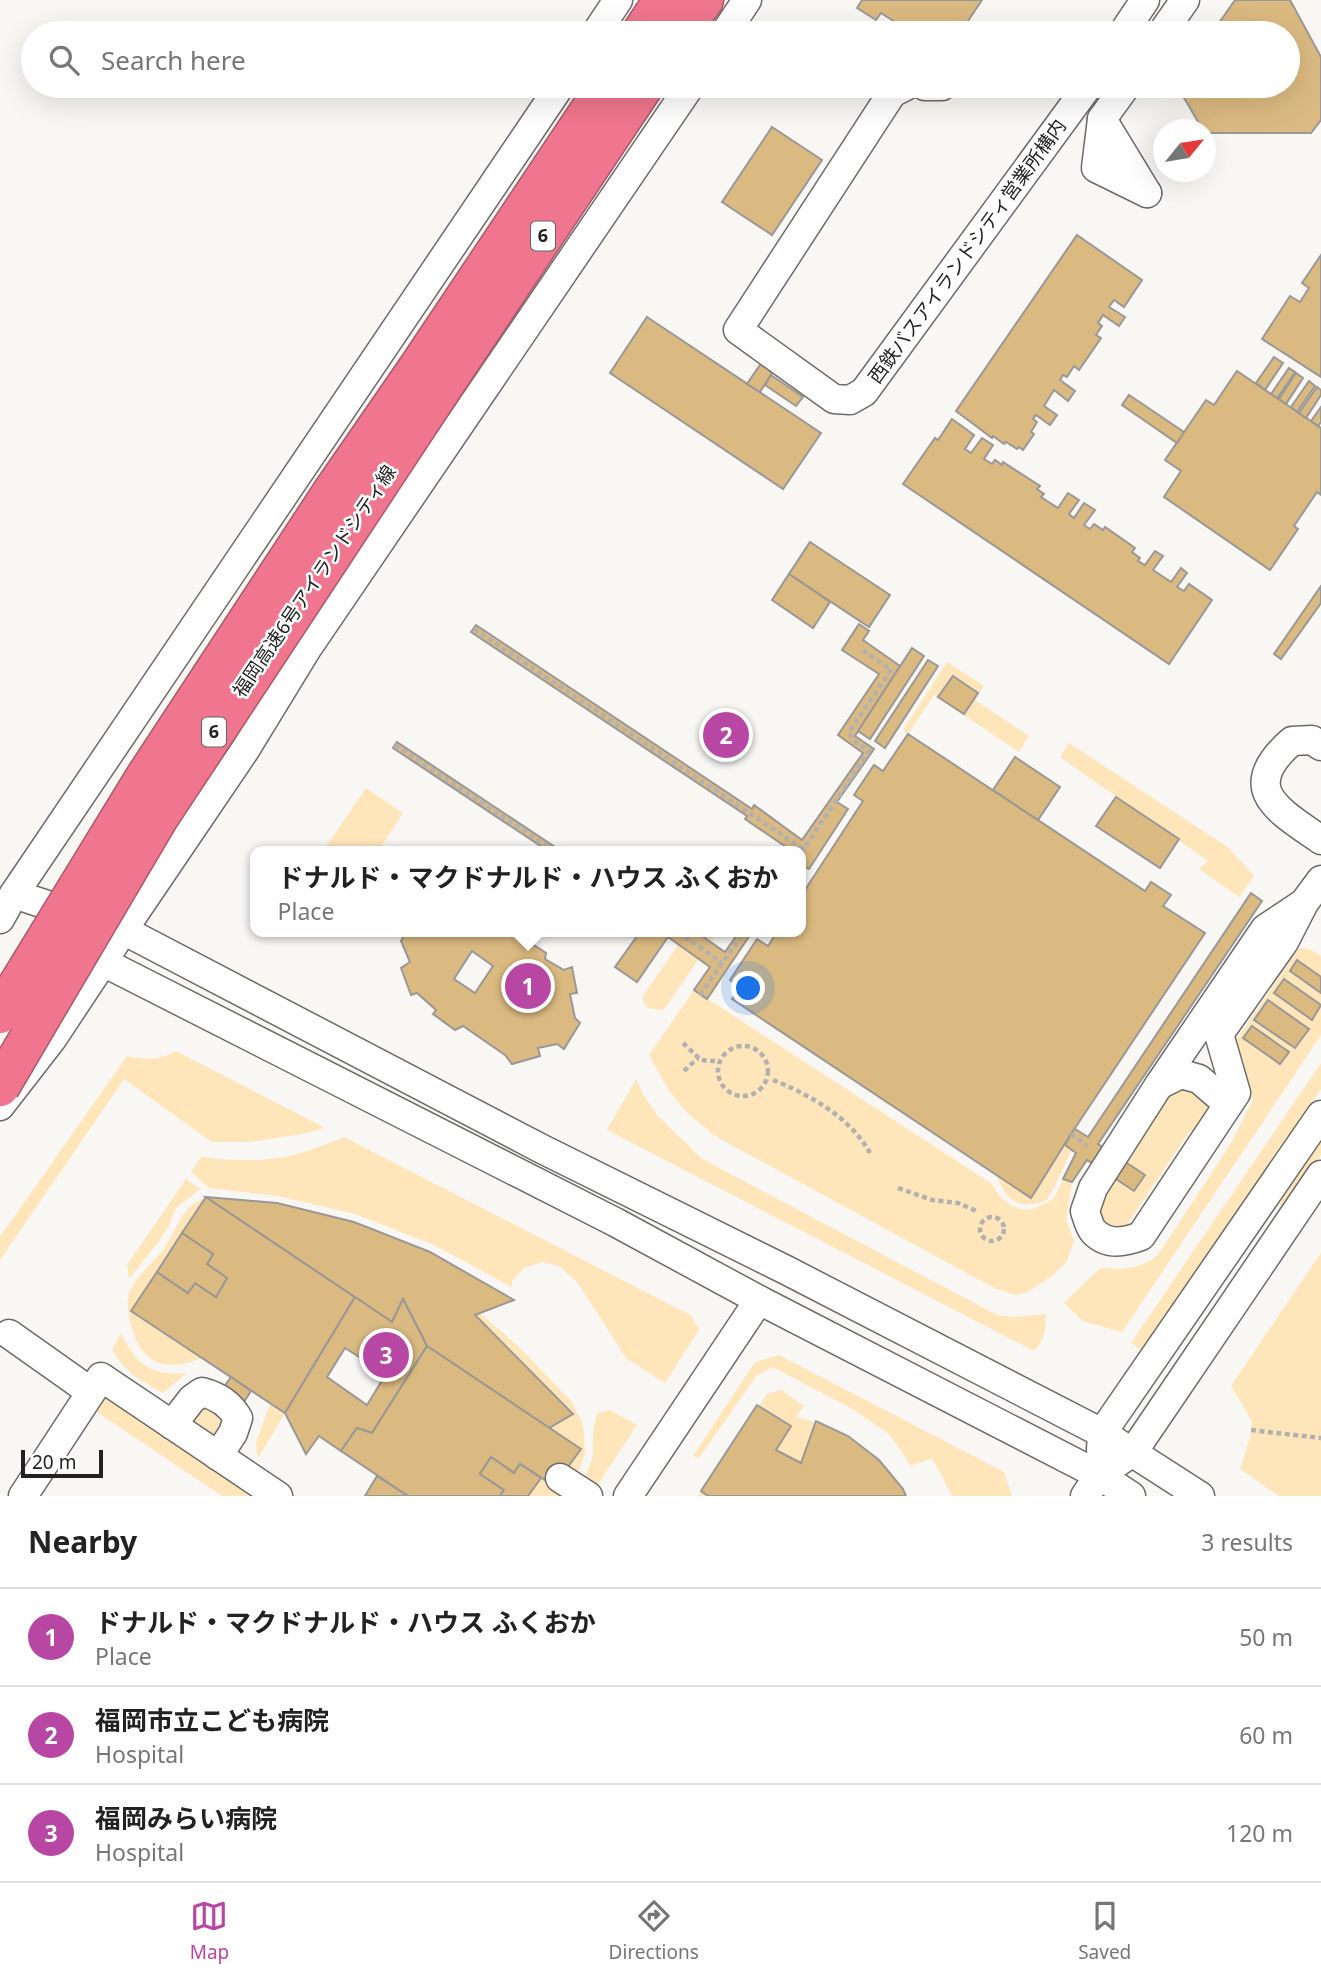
<!DOCTYPE html>
<html lang="en">
<head>
<meta charset="utf-8">
<style>
  :root { --surface:#fff; --page:#f2f2f2; --text:#222; --muted:#767676; --line:#e0e0e0; --accent:#b747a3 }
  body { margin:0; font-family:"Noto Sans","Noto Sans JP",sans-serif; background:var(--page); color:var(--text) }
  .compass { position:absolute; left:1153px; top:119px; width:63px; height:63px; border-radius:50%; background:var(--surface); box-shadow:0 7px 28px #0002; rotate:60deg }
  .scale { position:absolute; left:21px; bottom:18px; width:82px; box-sizing:border-box; padding-left:7px; border:4px solid #232221; border-top:0; font-size:19px; line-height:24px; white-space:nowrap; color:#232221; -webkit-text-stroke:5px #fff; paint-order:stroke }
  .you { position:absolute; left:749px; top:989px; width:24px; height:24px; margin:-18px; border:5px solid #fff; border-radius:50%; background:#1a73e8; box-shadow:0 0 0 10px #1a73e833 }
  .badge { display:grid; place-items:center; width:46px; height:46px; border-radius:50%; background:var(--accent); color:#fff; font-size:23px; font-weight:700 }
  .pin { position:absolute; translate:-50% -50%; border:4px solid #fff; box-shadow:0 2px 7px #0006 }
  .popup { position:absolute; left:250px; top:846px; width:556px; height:91px; box-sizing:border-box; display:grid; place-content:center; border-radius:14px; background:var(--surface); filter:drop-shadow(0 2px 5px #0005); font-size:23px; white-space:nowrap; color:var(--muted) }
  .popup b { font-size:26px; color:var(--text) }
  .popup::after { content:''; position:absolute; left:50%; top:100%; margin-left:-14px; border:14px solid transparent; border-top-color:var(--surface) }
  .list { margin:0; padding:0; list-style:none }
  h2 { display:flex; justify-content:space-between; align-items:center; height:91px; margin:0; padding:0 28px; font-size:30px }
  h2 small { font-size:23px; font-weight:400; color:var(--muted) }
  .list li { display:grid; grid-template-columns:46px 1fr auto; gap:21px; align-items:center; box-sizing:border-box; height:98px; padding:0 28px; border-top:2px solid var(--line) }
  .list b { display:block; font-size:26px; white-space:nowrap }
  .list p { margin:0; font-size:23px; white-space:nowrap; color:var(--muted) }
  .list em { font-size:23px; font-style:normal; color:var(--muted) }
  .icon { flex:none; width:38px; height:38px; fill:none; stroke:currentColor; stroke-width:2; stroke-linecap:round; stroke-linejoin:round }
  .map { position:relative; flex:none; width:1321px; height:1496px; overflow:hidden }
  .search { position:absolute; background:var(--surface); box-shadow:0 7px 28px #0002; left:21px; right:21px; top:21px; height:77px; display:flex; align-items:center; gap:18px; box-sizing:border-box; padding:0 24px; border-radius:38px; color:var(--muted); font-size:26px }
  .sheet { height:385px; background:var(--surface) }
  nav { display:flex; justify-content:space-around; align-items:center; box-sizing:border-box; height:98px; border-top:2px solid var(--line); background:var(--surface); font-size:19px; color:var(--muted) }
  nav a { display:grid; justify-items:center; gap:4px }
  nav .on { color:var(--accent) }
  .map>svg:first-child { display:block }
  .green { fill:#ffe5ba }
  .building { fill:#dbba81; stroke:#9a9896; stroke-width:2; fill-rule:evenodd }
  .lines { fill:none; stroke-linecap:round; stroke-linejoin:round }
  .minor-casing { stroke:#6d6b69; stroke-width:31 }
  .highway-casing { stroke:#a85968; stroke-width:41 }
  .path { stroke:#b3b1af; stroke-width:4.5; stroke-dasharray:5 3.5; stroke-linecap:butt }
  .minor { stroke:#fff; stroke-width:28 }
  .highway { stroke:#ef768e; stroke-width:38 }
  .highway-bridge-casing { stroke:#a85968; stroke-width:41; stroke-linecap:butt }
  .highway-bridge { stroke:#ef768e; stroke-width:38 }
  .labels { text-anchor:middle; stroke-width:5; stroke-linejoin:round; paint-order:stroke }
  .shield { fill:#fff; stroke:#656464; stroke-width:2 }
  .shield-label { font-size:18px; font-weight:bold; fill:#232221 }
  .street-label { font-size:19px; fill:#232221; stroke:#fff }
</style>
</head>
<body>
<div class="map">
<svg width="1321" height="1496" viewBox="0 0 1321 1496">
  <rect width="100%" height="100%" fill="#f9f7f4"/>
  <g class="green">
    <path d="M 947,662 L 984,686 L 975,700 L 1029,736 L 1019,752 L 934,695 L 908,734 L 903,730 Z"/>
    <path d="M 1069,743 L 1229,848 L 1254,876 L 1239,897 L 1199,869 L 1208,861 L 1060,757 Z"/>
    <path d="M 366,788 L 403,813 L 378,851 L 323,851 Z"/>
    <path d="M 687,932 L 717,932 L 665,1008 L 661,1010 L 648,1008 L 643,1002 L 643,996 Z"/>
    <path d="M 1299,948 L 1310,949 L 1321,956 L 1321,1035 L 1122,1332 L 1083,1321 L 1064,1303 L 1100,1268 C 1125,1269 1137,1271 1158,1255 L 1230,1145 L 1253,1100 L 1235,1042 Z"/>
    <path d="M 694,990 L 992,1184 C 1002,1203 1020,1217 1042,1205 C 1045,1203 1049,1202 1052,1199 C 1057,1195 1060,1185 1063,1179 L 1072,1182 L 1066,1220 L 1074,1241 L 1067,1261 L 1052,1276 L 1030,1291 L 1017,1295 L 996,1289 L 715,1136 L 686,1112 L 668,1089 L 649,1055 Z"/>
    <path d="M 176,1051 L 325,1128 L 307,1133 L 251,1142 L 212,1142 L 124,1079 L 0,1260 L 0,1237 L 127,1056 C 147,1060 158,1061 176,1051 Z"/>
    <path d="M 1321,1063 L 1321,1089 L 1143,1351 L 1131,1343 Z"/>
    <path d="M 636,1079 L 644,1096 L 658,1116 L 702,1159 L 997,1315 L 1013,1317 L 1046,1314 C 1046,1330 1045,1339 1034,1351 L 607,1130 Z"/>
    <path d="M 1181,1081 L 1214,1110 L 1197,1136 L 1190,1131 L 1128,1223 L 1137,1227 L 1113,1233 L 1104,1221 L 1097,1204 L 1164,1094 Z"/>
    <path d="M 344,1137 L 692,1316 L 699,1330 L 665,1383 L 626,1358 L 578,1283 L 559,1266 L 542,1262 L 524,1268 L 512,1281 L 512,1287 L 434,1245 L 355,1214 L 278,1196 L 209,1188 L 191,1172 L 202,1156 C 215,1160 227,1159 241,1160 C 282,1161 306,1153 344,1137 Z"/>
    <path d="M 1321,1141 L 1321,1155 L 1286,1208 L 1279,1204 Z"/>
    <path d="M 1065,1145 L 1072,1150 C 1067,1159 1052,1194 1047,1199 C 1044,1202 1035,1204 1031,1204 C 1012,1207 1003,1192 997,1176 L 1031,1198 Z"/>
    <path d="M 186,1179 L 200,1189 L 176,1208 L 169,1226 L 159,1241 L 129,1279 L 127,1265 Z"/>
    <path d="M 206,1197 L 132,1310 L 202,1358 C 167,1372 144,1366 132,1329 C 129,1319 127,1307 128,1297 C 131,1281 153,1263 163,1250 C 173,1236 179,1216 192,1205 C 196,1202 202,1200 206,1197 Z"/>
    <path d="M 1321,1253 L 1321,1496 L 1279,1496 L 1240,1469 L 1250,1438 L 1252,1421 L 1231,1386 Z"/>
    <path d="M 480,1313 L 520,1348 L 571,1401 L 582,1422 L 584,1434 L 585,1454 L 580,1468 L 561,1496 L 528,1496 L 541,1478 L 554,1486 L 580,1450 L 549,1428 L 573,1413 L 475,1315 Z"/>
    <path d="M 121,1333 C 137,1365 151,1376 187,1373 L 163,1393 C 140,1380 125,1373 112,1349 Z"/>
    <path d="M 779,1355 L 1004,1472 L 1012,1496 L 952,1496 L 932,1458 L 911,1466 L 890,1435 L 856,1411 L 773,1367 L 757,1375 L 699,1458 L 693,1456 L 755,1362 Z"/>
    <path d="M 781,1390 L 804,1406 L 796,1417 C 837,1425 889,1457 906,1496 L 698,1496 L 767,1394 Z"/>
    <path d="M 107,1395 L 262,1496 L 222,1496 L 97,1412 Z"/>
    <path d="M 202,1404 L 225,1418 L 228,1425 L 212,1439 L 191,1424 Z"/>
    <path d="M 270,1404 L 285,1413 L 258,1458 L 256,1443 Z"/>
    <path d="M 610,1410 L 637,1425 L 590,1496 L 572,1496 L 586,1474 L 593,1457 L 593,1434 L 597,1413 Z"/>
  </g>
  <g class="building">
    <path d="M 862,0 L 982,0 L 960,33 L 912,33 L 881,13 L 876,20 L 857,8 Z"/>
    <path d="M 1235,0 L 1290,0 L 1321,57 L 1321,120 L 1311,133 L 1206,133 L 1206,130 L 1203,130 L 1177,86 L 1288,86 L 1288,33 L 1212,33 Z"/>
    <path d="M 772,127 L 822,160 L 772,235 L 722,202 Z"/>
    <path d="M 1077,235 L 1142,280 L 1124,307 L 1114,300 L 1109,307 L 1125,317 L 1119,326 L 1103,315 L 1098,323 L 1102,326 L 1096,335 L 1101,338 L 1079,370 L 1074,366 L 1067,377 L 1063,375 L 1060,380 L 1075,391 L 1068,401 L 1054,390 L 1044,406 L 1057,415 L 1050,425 L 1036,415 L 1033,419 L 1037,422 L 1031,432 L 1034,434 L 1023,450 L 1019,447 L 1017,449 L 1006,442 L 1004,444 L 993,436 L 992,438 L 956,411 Z"/>
    <path d="M 1321,255 L 1321,377 L 1262,339 L 1290,296 L 1300,302 L 1309,288 L 1302,283 Z"/>
    <path d="M 647,317 L 821,433 L 783,489 L 610,373 Z"/>
    <path d="M 1274,357 L 1283,363 L 1265,390 L 1256,383 Z"/>
    <path d="M 762,362 L 774,370 L 760,392 L 747,384 Z"/>
    <path d="M 1289,368 L 1295,372 L 1277,399 L 1271,394 Z"/>
    <path d="M 1237,371 L 1321,428 L 1321,495 L 1317,492 L 1294,526 L 1298,529 L 1270,570 L 1164,497 L 1181,471 L 1165,460 L 1206,400 L 1214,405 Z"/>
    <path d="M 1296,373 L 1303,378 L 1286,404 L 1279,399 Z"/>
    <path d="M 771,375 L 803,397 L 796,406 L 765,385 Z"/>
    <path d="M 1309,381 L 1315,386 L 1297,412 L 1291,407 Z"/>
    <path d="M 1317,387 L 1321,390 L 1321,395 L 1306,418 L 1299,413 Z"/>
    <path d="M 1129,395 L 1184,432 L 1177,443 L 1122,405 Z"/>
    <path d="M 1321,407 L 1321,422 L 1318,426 L 1311,421 Z"/>
    <path d="M 952,419 L 974,435 L 965,449 L 971,453 L 982,438 L 993,445 L 984,459 L 992,464 L 995,460 L 1002,465 L 1003,462 L 1040,486 L 1037,489 L 1044,494 L 1041,497 L 1058,508 L 1068,493 L 1079,500 L 1069,514 L 1074,518 L 1084,503 L 1095,510 L 1084,525 L 1090,529 L 1094,524 L 1103,530 L 1105,527 L 1135,548 L 1132,552 L 1140,558 L 1138,561 L 1145,565 L 1155,551 L 1163,556 L 1153,570 L 1171,582 L 1181,568 L 1187,573 L 1177,587 L 1184,591 L 1189,584 L 1212,600 L 1169,664 L 903,484 L 935,438 L 938,440 Z"/>
    <path d="M 810,542 L 890,595 L 869,627 L 789,574 Z"/>
    <path d="M 789,574 L 830,602 L 813,628 L 772,600 Z"/>
    <path d="M 1321,586 L 1321,603 L 1281,659 L 1274,654 Z"/>
    <path d="M 859,624 L 869,631 L 863,640 L 900,666 L 855,736 L 874,749 L 837,802 L 848,809 L 809,869 L 803,866 L 801,869 L 801,851 L 792,851 L 745,819 L 747,816 L 471,632 L 476,625 L 752,809 L 754,805 L 802,840 L 863,753 L 838,735 L 879,674 L 842,650 Z"/>
    <path d="M 912,648 L 924,656 L 870,739 L 858,731 Z"/>
    <path d="M 928,660 L 938,666 L 885,748 L 875,741 Z"/>
    <path d="M 953,676 L 978,693 L 964,714 L 938,697 Z"/>
    <path d="M 908,734 L 1145,891 L 1151,882 L 1171,895 L 1163,906 L 1205,933 L 1071,1134 L 1031,1198 L 732,999 L 740,987 L 730,980 L 757,939 L 768,946 L 777,932 L 801,932 L 801,896 L 863,801 L 854,795 L 874,765 L 883,771 Z"/>
    <path d="M 397,742 L 561,851 L 548,851 L 393,748 Z"/>
    <path d="M 1015,757 L 1060,787 L 1038,820 L 993,790 Z"/>
    <path d="M 1116,797 L 1179,839 L 1160,868 L 1096,826 Z"/>
    <path d="M 1251,893 L 1262,901 L 1098,1144 L 1145,1175 L 1134,1191 L 1087,1160 L 1072,1182 L 1063,1179 L 1076,1153 L 1065,1145 L 1071,1134 L 1075,1129 L 1088,1137 Z"/>
    <path d="M 406,932 L 522,932 L 520,936 L 546,953 L 545,959 L 564,970 L 572,967 L 577,993 L 570,994 L 575,1018 L 580,1023 L 564,1049 L 557,1044 L 538,1048 L 540,1056 L 512,1064 L 505,1055 L 463,1026 L 455,1030 L 433,1014 L 436,1010 L 417,993 L 411,995 L 401,968 L 410,962 L 401,941 ZM 472,951 L 493,966 L 475,993 L 454,979 Z"/>
    <path d="M 640,932 L 696,932 L 725,952 L 739,932 L 752,932 L 707,999 L 694,990 L 710,967 L 668,937 L 637,982 L 615,967 Z"/>
    <path d="M 1297,960 L 1321,977 L 1321,993 L 1290,971 Z"/>
    <path d="M 1284,979 L 1321,1005 L 1312,1020 L 1274,993 Z"/>
    <path d="M 1268,1000 L 1309,1029 L 1295,1048 L 1254,1020 Z"/>
    <path d="M 1252,1026 L 1289,1052 L 1280,1064 L 1243,1038 Z"/>
    <path d="M 206,1197 L 355,1297 L 285,1413 L 131,1311 L 157,1272 L 188,1293 L 195,1283 L 216,1297 L 227,1278 L 207,1264 L 213,1254 L 182,1233 Z"/>
    <path d="M 206,1197 L 277,1203 L 354,1222 L 430,1252 L 514,1300 L 475,1315 L 573,1414 L 549,1428 L 427,1346 L 403,1299 L 392,1322 Z"/>
    <path d="M 182,1233 L 213,1254 L 207,1264 L 227,1278 L 216,1297 L 195,1283 L 188,1293 L 157,1272 Z"/>
    <path d="M 355,1297 L 392,1322 L 403,1299 L 427,1346 L 372,1433 L 357,1428 L 341,1451 L 319,1436 L 306,1454 L 285,1413 ZM 345,1348 L 386,1374 L 367,1405 L 327,1377 Z"/>
    <path d="M 427,1346 L 581,1449 L 554,1486 L 520,1464 L 514,1473 L 491,1457 L 480,1474 L 504,1490 L 500,1496 L 408,1496 L 341,1451 L 357,1428 L 372,1433 Z"/>
    <path d="M 231,1377 L 251,1391 L 242,1405 L 221,1391 Z"/>
    <path d="M 757,1405 L 791,1426 L 776,1450 L 801,1463 L 816,1421 L 848,1436 L 879,1460 L 903,1489 L 906,1496 L 708,1496 L 701,1491 Z"/>
    <path d="M 491,1457 L 514,1473 L 520,1464 L 541,1478 L 528,1496 L 500,1496 L 504,1490 L 480,1474 Z"/>
    <path d="M 377,1476 L 408,1496 L 365,1496 Z"/>
  </g>
  <g class="lines">
    <defs>
      <g id="minor">
        <path d="M 596,33 L 618,0"/>
        <path d="M 725,33 L 747,0"/>
        <path d="M 1123,33 L 1145,0"/>
        <path d="M 1162,33 L 1185,0"/>
        <path d="M 906,86 L 892,93 L 738,330 L 834,399 L 850,400 L 864,392 L 1088,86"/>
        <path d="M 925,86 L 942,86"/>
        <path d="M 1126,86 L 1102,119 L 1096,168 L 1147,193"/>
        <path d="M 1102,119 L 1147,193"/>
        <path d="M 1321,746 L 1312,740 L 1292,741 C 1237,789 1278,810 1321,840"/>
        <path d="M 14,894 L 123,930 L 542,1149 L 786,1270 L 1102,1433 L 1200,1496"/>
        <path d="M 1304,903 L 1265,929 L 1159,1085 L 1093,1188 L 1085,1211 C 1087,1217 1089,1227 1094,1232 C 1108,1246 1125,1242 1141,1236 L 1236,1093 L 1219,1034 L 1284,942 L 1304,903 L 1321,880"/>
        <path d="M 0,919 L 14,894 L 560,86"/>
        <path d="M 69,936 L 103,962 L 615,1222 L 759,1300 L 1099,1475 L 1131,1496"/>
        <path d="M 1159,1085 L 1181,1074 L 1199,1079 L 1228,1104"/>
        <path d="M 0,1106 L 52,1039 L 103,962 L 123,930 L 245,750 L 308,647 L 690,86"/>
        <path d="M 9,1334 L 91,1392"/>
        <path d="M 172,1425 L 192,1399 L 202,1392 C 218,1396 230,1404 238,1418 L 233,1433 L 218,1456"/>
        <path d="M 1101,1450 L 1102,1433 L 1321,1115"/>
        <path d="M 560,1478 L 588,1496"/>
        <path d="M 23,1496 L 101,1377 L 278,1496"/>
        <path d="M 628,1496 L 759,1300"/>
        <path d="M 1085,1496 L 1099,1475 L 1133,1452 L 1321,1175"/>
      </g>
      <g id="highway">
        <path d="M 641,33 L 663,0"/>
        <path d="M 680,33 L 704,0"/>
        <path d="M 417,369 L 606,86"/>
        <path d="M 443,387 L 644,86"/>
      </g>
    </defs>
    <use href="#minor" class="minor-casing"/>
    <use href="#highway" class="highway-casing"/>
    <g class="path">
      <path d="M 474,629 L 803,849"/>
      <path d="M 395,745 L 554,851"/>
      <path d="M 801,853 L 869,751 L 853,740 L 849,732 L 891,670 L 863,650"/>
      <path d="M 678,932 L 722,963"/>
      <path d="M 700,995 L 744,932"/>
      <path d="M 683,1043 L 701,1060 L 715,1061"/>
      <circle cx="743" cy="1071" r="25"/>
      <path d="M 684,1071 L 698,1058"/>
      <path d="M 773,1080 C 810,1095 850,1117 870,1153"/>
      <path d="M 1071,1134 L 1087,1146"/>
      <path d="M 898,1188 L 932,1200 L 958,1203 L 979,1212"/>
      <circle cx="992" cy="1229" r="12"/>
      <path d="M 1251,1430 L 1321,1438"/>
    </g>
    <use href="#minor" class="minor"/>
    <use href="#highway" class="highway"/>
    <defs>
      <g id="highway-bridge">
        <path d="M 0,1014 L 145,777 L 332,492 L 417,369"/>
        <path d="M 0,1087 L 158,819 L 443,387"/>
      </g>
    </defs>
    <use href="#highway-bridge" class="highway-bridge-casing"/>
    <use href="#highway-bridge" class="highway-bridge"/>
  </g>
  <g class="labels">
    <g class="shield">
      <rect x="531" y="221.5" width="24" height="29" rx="5"/>
      <rect x="202" y="717.5" width="24" height="29" rx="5"/>
    </g>
    <g class="shield-label">
      <text x="543" y="242">6</text>
      <text x="214" y="738">6</text>
    </g>
    <g class="street-label">
      <text transform="translate(967 251) rotate(-54)" y="7">西鉄バスアイランドシティ営業所構内</text>
      <text transform="translate(314 581) rotate(-56)" y="7">福岡高速6号アイランドシティ線</text>
    </g>
  </g>
</svg>
<svg class="compass" viewBox="-18 -18 36 36"><path d="M0-13l5 13h-10z" fill="#e53935"/><path d="M0 13l5-13h-10z" fill="#767676"/></svg>
<div class="scale">20 m</div>
<div class="you"></div>
<div class="pin badge" style="left:528px;top:986px">1</div>
<div class="popup"><b>ドナルド・マクドナルド・ハウス ふくおか</b>Place</div>
<div class="pin badge" style="left:726px;top:735px">2</div>
<div class="pin badge" style="left:386px;top:1355px">3</div>
<div class="search"><svg class="icon" aria-label="search" viewBox="0 0 24 24"><circle cx="10" cy="10" r="6"/><path d="M15 15l6 6"/></svg>Search here</div>
</div>
<section class="sheet">
<h2>Nearby<small>3 results</small></h2>
<ul class="list">
<li><span class="badge">1</span><div><b>ドナルド・マクドナルド・ハウス ふくおか</b><p>Place</p></div><em>50 m</em></li>
<li><span class="badge">2</span><div><b>福岡市立こども病院</b><p>Hospital</p></div><em>60 m</em></li>
<li><span class="badge">3</span><div><b>福岡みらい病院</b><p>Hospital</p></div><em>120 m</em></li>
</ul>
</section>
<nav>
<a class="on"><svg class="icon" aria-label="map" viewBox="0 0 24 24"><path d="M3 6l6-2 6 2 6-2v14l-6 2-6-2-6 2zM9 4v14M15 6v14"/></svg>Map</a>
<a><svg class="icon" aria-label="directions" viewBox="0 0 24 24"><path d="M12 3l9 9-9 9-9-9zM9 14v-3h6M13 9l2 2-2 2"/></svg>Directions</a>
<a><svg class="icon" aria-label="saved" viewBox="0 0 24 24"><path d="M7 4h10v16l-5-4-5 4z"/></svg>Saved</a>
</nav>
</body>
</html>
